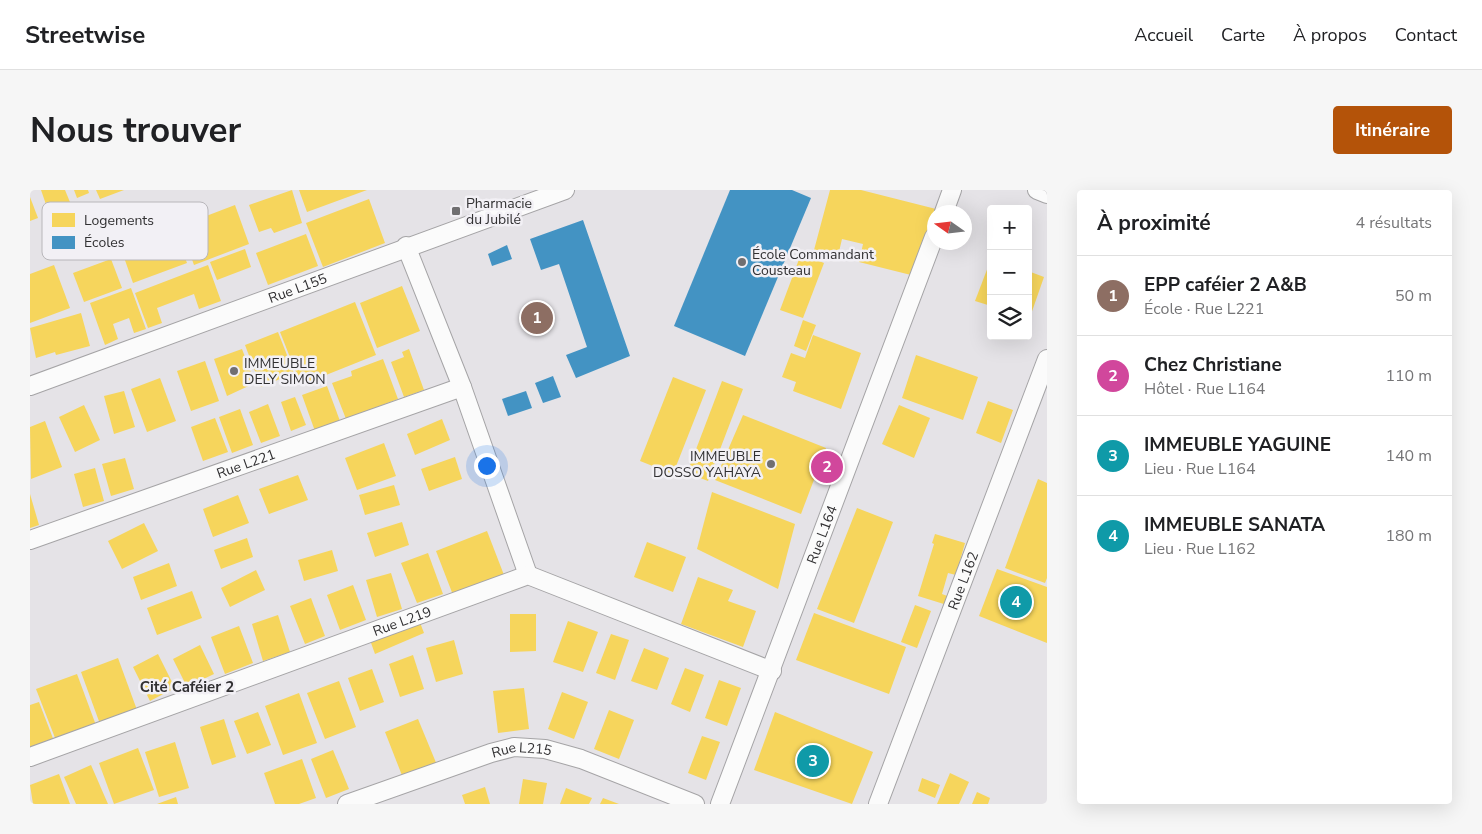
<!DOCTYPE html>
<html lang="fr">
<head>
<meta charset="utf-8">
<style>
  :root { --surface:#fff; --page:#f6f6f6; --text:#202124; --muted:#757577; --line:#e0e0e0; --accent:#b45309 }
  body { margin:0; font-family:"Nunito Sans",sans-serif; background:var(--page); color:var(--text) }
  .controls { position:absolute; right:15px; top:15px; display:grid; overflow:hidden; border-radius:5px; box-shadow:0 5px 20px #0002 }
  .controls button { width:45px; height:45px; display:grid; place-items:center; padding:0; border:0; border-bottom:1px solid var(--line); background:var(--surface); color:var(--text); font:25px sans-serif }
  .compass { position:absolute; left:897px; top:15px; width:45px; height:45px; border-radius:50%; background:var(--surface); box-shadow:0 5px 20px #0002; rotate:284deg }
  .you { position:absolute; left:456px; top:275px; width:18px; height:18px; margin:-12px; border:4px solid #fff; border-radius:50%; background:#1a73e8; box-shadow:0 0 0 8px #1a73e833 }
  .badge { display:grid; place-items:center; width:32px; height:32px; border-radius:50%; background:var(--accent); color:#fff; font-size:16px; font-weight:700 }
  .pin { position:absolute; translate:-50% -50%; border:2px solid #fff; box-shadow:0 1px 5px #0006 }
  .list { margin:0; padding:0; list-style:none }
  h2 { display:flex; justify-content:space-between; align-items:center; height:65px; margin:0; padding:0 20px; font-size:21px }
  h2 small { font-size:16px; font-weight:400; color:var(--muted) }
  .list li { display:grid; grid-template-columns:32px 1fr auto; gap:15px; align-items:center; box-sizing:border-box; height:80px; padding:0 20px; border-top:1px solid var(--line) }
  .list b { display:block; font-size:19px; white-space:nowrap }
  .list p { margin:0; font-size:16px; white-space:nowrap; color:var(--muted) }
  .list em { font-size:16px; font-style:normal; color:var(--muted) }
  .icon { flex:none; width:28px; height:28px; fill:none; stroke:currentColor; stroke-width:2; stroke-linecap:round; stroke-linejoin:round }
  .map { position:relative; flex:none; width:1017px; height:614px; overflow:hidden; border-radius:5px }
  header { display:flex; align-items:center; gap:30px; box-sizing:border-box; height:70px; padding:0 25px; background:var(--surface); border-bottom:1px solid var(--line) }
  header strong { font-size:24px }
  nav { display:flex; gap:28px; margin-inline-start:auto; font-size:18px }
  .intro { display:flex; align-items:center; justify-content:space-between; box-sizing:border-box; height:120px; padding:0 30px }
  h1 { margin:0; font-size:35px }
  .button { padding:12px 22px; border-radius:5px; background:var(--accent); color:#fff; font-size:18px; font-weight:700 }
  main { display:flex; gap:30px; padding:0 30px }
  aside { flex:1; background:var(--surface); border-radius:5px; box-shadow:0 5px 20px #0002 }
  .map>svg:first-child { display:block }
  .homes { fill:#f6d55c }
  .schools { fill:#4393c3 }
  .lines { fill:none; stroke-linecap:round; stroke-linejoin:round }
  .minor-casing { stroke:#a5a4a6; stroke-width:20 }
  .minor { stroke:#fbfbfb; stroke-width:18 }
  .poi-dot { fill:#706f71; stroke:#f2f0f5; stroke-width:2 }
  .labels { text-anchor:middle; stroke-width:5; stroke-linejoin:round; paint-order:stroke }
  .poi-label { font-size:14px; fill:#313032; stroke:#f2f0f5; text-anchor:start }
  .street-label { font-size:14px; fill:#313032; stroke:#f2f0f5 }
  .neighbourhood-label { font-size:15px; font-weight:bold; fill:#313032; stroke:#f2f0f5 }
  .key { fill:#f2f0f5; stroke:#b8b6ba; stroke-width:1 }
  .key-label { font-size:14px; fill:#313032 }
</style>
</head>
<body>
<header>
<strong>Streetwise</strong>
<nav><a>Accueil</a><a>Carte</a><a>À propos</a><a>Contact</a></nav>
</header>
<div class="intro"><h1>Nous trouver</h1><a class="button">Itinéraire</a></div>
<main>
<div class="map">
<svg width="1017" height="614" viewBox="0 0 1017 614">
  <rect width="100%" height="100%" fill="#e5e3e7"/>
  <g class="homes">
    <path d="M 11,0 L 35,0 L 42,17 L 20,26 Z"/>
    <path d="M 44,0 L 58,0 L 59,3 L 47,8 Z"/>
    <path d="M 66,0 L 94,0 L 70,9 Z"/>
    <path d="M 262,0 L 272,33 L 244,43 L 241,38 L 229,42 L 219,15 Z"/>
    <path d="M 269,0 L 337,0 L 277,22 Z"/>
    <path d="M 800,0 L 831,0 L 906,19 L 889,87 L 829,72 L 833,54 L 812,49 L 808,66 L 784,60 Z"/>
    <path d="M 0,7 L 8,28 L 0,31 Z"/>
    <path d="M 339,9 L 355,53 L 293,77 L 276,33 Z"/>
    <path d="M 205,15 L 219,54 L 164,75 L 150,36 Z"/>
    <path d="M 143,36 L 157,73 L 103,93 L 90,56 Z"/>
    <path d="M 276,44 L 288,76 L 238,95 L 226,63 Z"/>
    <path d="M 215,59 L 221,77 L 187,90 L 180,72 Z"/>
    <path d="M 771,64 L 794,73 L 773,128 L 750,120 Z"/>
    <path d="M 81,69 L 92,98 L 54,112 L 43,83 Z"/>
    <path d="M 961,69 L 961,116 L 945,111 Z"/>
    <path d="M 24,75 L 40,118 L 0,133 L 0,84 Z"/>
    <path d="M 178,75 L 191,111 L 169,119 L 164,104 L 127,118 L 132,133 L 118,138 L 105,103 Z"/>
    <path d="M 998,81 L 1014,87 L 999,130 L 998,130 Z"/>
    <path d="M 372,96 L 390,141 L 347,158 L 330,113 Z"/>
    <path d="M 101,98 L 116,139 L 104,143 L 99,128 L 83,134 L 88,149 L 75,155 L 60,113 Z"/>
    <path d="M 325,112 L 346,165 L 271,195 L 250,142 Z"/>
    <path d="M 51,123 L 60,156 L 26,165 L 25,162 L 6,168 L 0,138 Z"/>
    <path d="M 773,130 L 786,135 L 776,161 L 764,156 Z"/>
    <path d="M 248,142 L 264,183 L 231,197 L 215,155 Z"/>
    <path d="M 783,145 L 831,163 L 811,219 L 763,201 L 766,192 L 752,187 L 761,163 L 775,168 Z"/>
    <path d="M 212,159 L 225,193 L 197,206 L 184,169 Z"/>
    <path d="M 379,159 L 394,200 L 374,207 L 361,172 L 374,167 L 372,162 Z"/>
    <path d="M 886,165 L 948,187 L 933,230 L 872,208 Z"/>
    <path d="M 353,169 L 368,209 L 316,229 L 302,193 L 322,186 L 321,181 Z"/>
    <path d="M 175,171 L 189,211 L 161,221 L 147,181 Z"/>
    <path d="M 643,187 L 676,200 L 643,284 L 610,271 Z"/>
    <path d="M 130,188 L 146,231 L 117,242 L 101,199 Z"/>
    <path d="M 692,191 L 713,199 L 678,291 L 657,283 Z"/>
    <path d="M 297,196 L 310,231 L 286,244 L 272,205 Z"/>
    <path d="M 94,201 L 105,237 L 84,244 L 74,206 Z"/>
    <path d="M 265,207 L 276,235 L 261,241 L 251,212 Z"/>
    <path d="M 958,211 L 983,220 L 971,253 L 946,243 Z"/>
    <path d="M 238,214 L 250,246 L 231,253 L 219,222 Z"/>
    <path d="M 54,215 L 70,250 L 45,262 L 29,227 Z"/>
    <path d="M 869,215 L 900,228 L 884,268 L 852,254 Z"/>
    <path d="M 210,219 L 223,255 L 202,263 L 189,227 Z"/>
    <path d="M 713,225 L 796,258 L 771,324 L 685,290 Z"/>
    <path d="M 185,228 L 198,262 L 173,271 L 161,237 Z"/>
    <path d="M 412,229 L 420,250 L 385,265 L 377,244 Z"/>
    <path d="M 15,231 L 32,277 L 1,289 L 0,237 Z"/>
    <path d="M 354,253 L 366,286 L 327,300 L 315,268 Z"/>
    <path d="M 425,267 L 432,289 L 399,301 L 391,279 Z"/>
    <path d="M 95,268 L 104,299 L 81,306 L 72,274 Z"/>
    <path d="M 65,278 L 74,311 L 53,317 L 44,284 Z"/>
    <path d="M 268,285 L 278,310 L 239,324 L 229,299 Z"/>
    <path d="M 1008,289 L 1017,293 L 1017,388 L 1015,393 L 975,378 Z"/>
    <path d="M 364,295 L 370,315 L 335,325 L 329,305 Z"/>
    <path d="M 682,302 L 765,334 L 748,399 L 667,359 Z"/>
    <path d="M 0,304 L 9,335 L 0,338 Z"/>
    <path d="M 208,305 L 219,333 L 183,347 L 173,319 Z"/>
    <path d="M 827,318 L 863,332 L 824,433 L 787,419 Z"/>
    <path d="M 372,332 L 379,355 L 345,367 L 337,343 Z"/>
    <path d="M 114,333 L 128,361 L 92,379 L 78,351 Z"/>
    <path d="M 457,341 L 474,385 L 423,405 L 406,361 Z"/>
    <path d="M 905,344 L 935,353 L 926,385 L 918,383 L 912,404 L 920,407 L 917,415 L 888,406 L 904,354 L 902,353 Z"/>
    <path d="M 217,348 L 223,367 L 191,379 L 184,360 Z"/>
    <path d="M 617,352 L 656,367 L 643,402 L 604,387 Z"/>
    <path d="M 302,360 L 308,381 L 274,391 L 268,370 Z"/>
    <path d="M 398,363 L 413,404 L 387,413 L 371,373 Z"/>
    <path d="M 139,373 L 147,396 L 111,410 L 103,387 Z"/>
    <path d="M 967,379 L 1017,397 L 1017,453 L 949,426 Z"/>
    <path d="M 226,380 L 235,400 L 200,417 L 191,398 Z"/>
    <path d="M 361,383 L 372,419 L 347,427 L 336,390 Z"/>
    <path d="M 668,387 L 703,400 L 698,411 L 726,421 L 713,457 L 651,434 Z"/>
    <path d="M 323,395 L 336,430 L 310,440 L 297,405 Z"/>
    <path d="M 162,401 L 172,428 L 127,445 L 117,418 Z"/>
    <path d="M 281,408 L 295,446 L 275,454 L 260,416 Z"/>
    <path d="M 885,415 L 901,421 L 887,458 L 871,452 Z"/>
    <path d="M 784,423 L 876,457 L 859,504 L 766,470 Z"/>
    <path d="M 480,424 L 506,424 L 506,461 L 480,462 Z"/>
    <path d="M 248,425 L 260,462 L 233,471 L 222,434 Z"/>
    <path d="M 389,430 L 394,443 L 345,464 L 340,450 Z"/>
    <path d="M 538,431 L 568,442 L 553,482 L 523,472 Z"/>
    <path d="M 209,436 L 223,473 L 195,484 L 181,447 Z"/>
    <path d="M 581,444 L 599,450 L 585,490 L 566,483 Z"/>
    <path d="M 424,450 L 433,484 L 406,492 L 396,458 Z"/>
    <path d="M 170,455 L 184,484 L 157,497 L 143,469 Z"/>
    <path d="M 614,458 L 639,468 L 627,500 L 601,491 Z"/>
    <path d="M 128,464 L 145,498 L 120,511 L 103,477 Z"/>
    <path d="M 383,465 L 394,499 L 370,507 L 359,474 Z"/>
    <path d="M 88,468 L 107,520 L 70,534 L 51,482 Z"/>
    <path d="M 655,478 L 674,485 L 660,522 L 641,514 Z"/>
    <path d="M 342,479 L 354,512 L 330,521 L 318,488 Z"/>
    <path d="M 47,484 L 67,538 L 27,553 L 6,499 Z"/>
    <path d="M 689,490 L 711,498 L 697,536 L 675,528 Z"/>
    <path d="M 309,491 L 326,537 L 295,549 L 277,503 Z"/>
    <path d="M 494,498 L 499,539 L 468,543 L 463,501 Z"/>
    <path d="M 532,502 L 558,512 L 544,549 L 518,539 Z"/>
    <path d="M 269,503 L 287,553 L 253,565 L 235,516 Z"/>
    <path d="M 9,512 L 24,551 L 0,560 L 0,515 Z"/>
    <path d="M 579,520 L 604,530 L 589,569 L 564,559 Z"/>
    <path d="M 228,522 L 241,555 L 217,564 L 204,531 Z"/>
    <path d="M 745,522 L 843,562 L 822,614 L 724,580 Z"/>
    <path d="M 194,529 L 206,567 L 182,575 L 170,537 Z"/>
    <path d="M 388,529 L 407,575 L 373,588 L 355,542 Z"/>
    <path d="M 672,546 L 690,552 L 676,590 L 658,583 Z"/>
    <path d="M 145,552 L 159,598 L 129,607 L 115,562 Z"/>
    <path d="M 108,558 L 124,600 L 84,614 L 69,573 Z"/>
    <path d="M 303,560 L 319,599 L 296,608 L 281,569 Z"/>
    <path d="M 272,569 L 286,608 L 269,614 L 245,614 L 234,583 Z"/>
    <path d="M 61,575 L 78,614 L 46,614 L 34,587 Z"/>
    <path d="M 920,583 L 939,592 L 929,614 L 907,614 Z"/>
    <path d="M 29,584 L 40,614 L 3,614 L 0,595 Z"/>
    <path d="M 892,588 L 910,595 L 905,608 L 888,601 Z"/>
    <path d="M 493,589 L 517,593 L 513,614 L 489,614 Z"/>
    <path d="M 455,597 L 460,614 L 435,614 L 432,605 Z"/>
    <path d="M 536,598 L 562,608 L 559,614 L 530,614 Z"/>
    <path d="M 947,602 L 960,608 L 958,614 L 942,614 Z"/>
    <path d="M 146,607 L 148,614 L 127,614 Z"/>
    <path d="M 573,608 L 589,614 L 570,614 Z"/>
  </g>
  <g class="schools">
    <path d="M 700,0 L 762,0 L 781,8 L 715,166 L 644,136 Z"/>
    <path d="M 553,30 L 600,166 L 546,188 L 536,165 L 557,157 L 529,74 L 511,80 L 500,49 Z"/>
    <path d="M 477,55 L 482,69 L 462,76 L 458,64 Z"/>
    <path d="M 523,186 L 531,207 L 513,213 L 505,193 Z"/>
    <path d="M 496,201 L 502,218 L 478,226 L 472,209 Z"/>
  </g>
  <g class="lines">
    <defs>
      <g id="minor">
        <path d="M 1007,0 L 1017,4"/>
        <path d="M 914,22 L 922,0"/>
        <path d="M 376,56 L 432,197 L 498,385"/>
        <path id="s1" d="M 0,196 L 535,0"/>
        <path id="s2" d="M 0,350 L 432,197"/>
        <path id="s3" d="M 0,567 L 498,385 L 742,481"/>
        <path id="s4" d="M 317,614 L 461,563 L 484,557 L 515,559 L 551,569 L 665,614"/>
        <path id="s5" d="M 690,614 L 904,47"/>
        <path id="s6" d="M 848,614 L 1017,169"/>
      </g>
    </defs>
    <use href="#minor" class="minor-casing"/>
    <use href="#minor" class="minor"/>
  </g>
  <g class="poi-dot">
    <rect x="421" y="16" width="10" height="10" rx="2.5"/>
    <circle cx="712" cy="72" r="5"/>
    <circle cx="204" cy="181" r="5"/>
    <circle cx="741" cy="274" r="5"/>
  </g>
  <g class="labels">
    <g class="poi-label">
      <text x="436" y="18">Pharmacie<tspan x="436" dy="16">du Jubilé</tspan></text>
      <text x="722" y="69">École Commandant<tspan x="722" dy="16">Cousteau</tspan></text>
      <text x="214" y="178">IMMEUBLE<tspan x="214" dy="16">DELY SIMON</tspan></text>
      <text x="731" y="271" text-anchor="end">IMMEUBLE<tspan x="731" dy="16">DOSSO YAHAYA</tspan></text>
    </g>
    <g class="street-label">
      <text dy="5" stroke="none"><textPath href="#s1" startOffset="285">Rue L155</textPath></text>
      <text dy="5" stroke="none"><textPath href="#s2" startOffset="229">Rue L221</textPath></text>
      <text dy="5" stroke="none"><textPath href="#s5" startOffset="288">Rue L164</textPath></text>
      <text dy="5" stroke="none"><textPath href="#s6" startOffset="239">Rue L162</textPath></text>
      <text dy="5" stroke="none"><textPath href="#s3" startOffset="396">Rue L219</textPath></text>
      <text dy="5" stroke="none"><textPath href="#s4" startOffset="184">Rue L215</textPath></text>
    </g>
    <g class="neighbourhood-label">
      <text x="157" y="502">Cité Caféier 2</text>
    </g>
  </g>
  <rect x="12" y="12" width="166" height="58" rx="8" class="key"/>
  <rect x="22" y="23" width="23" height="14" fill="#f6d55c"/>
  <rect x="22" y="46" width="23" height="13" fill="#4393c3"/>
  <g class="key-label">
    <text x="54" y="35">Logements</text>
    <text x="54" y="57">Écoles</text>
  </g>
</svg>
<div class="controls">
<button>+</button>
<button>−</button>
<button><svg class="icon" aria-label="layers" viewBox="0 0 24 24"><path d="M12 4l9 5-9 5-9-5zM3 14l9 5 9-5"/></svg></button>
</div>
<svg class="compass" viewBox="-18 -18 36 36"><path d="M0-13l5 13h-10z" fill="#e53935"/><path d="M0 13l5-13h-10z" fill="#757577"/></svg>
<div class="you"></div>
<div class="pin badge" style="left:507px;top:128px;background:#8d6e63">1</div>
<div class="pin badge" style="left:797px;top:277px;background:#d1479c">2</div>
<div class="pin badge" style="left:783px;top:571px;background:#0f9aa8">3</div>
<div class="pin badge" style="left:986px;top:412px;background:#0f9aa8">4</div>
</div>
<aside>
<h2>À proximité<small>4 résultats</small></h2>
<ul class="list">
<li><span class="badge" style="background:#8d6e63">1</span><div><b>EPP caféier 2 A&amp;B</b><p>École · Rue L221</p></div><em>50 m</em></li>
<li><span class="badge" style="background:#d1479c">2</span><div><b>Chez Christiane</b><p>Hôtel · Rue L164</p></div><em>110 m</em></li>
<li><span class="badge" style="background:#0f9aa8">3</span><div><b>IMMEUBLE YAGUINE</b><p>Lieu · Rue L164</p></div><em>140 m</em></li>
<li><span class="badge" style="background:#0f9aa8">4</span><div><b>IMMEUBLE SANATA</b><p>Lieu · Rue L162</p></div><em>180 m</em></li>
</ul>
</aside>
</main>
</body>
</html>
